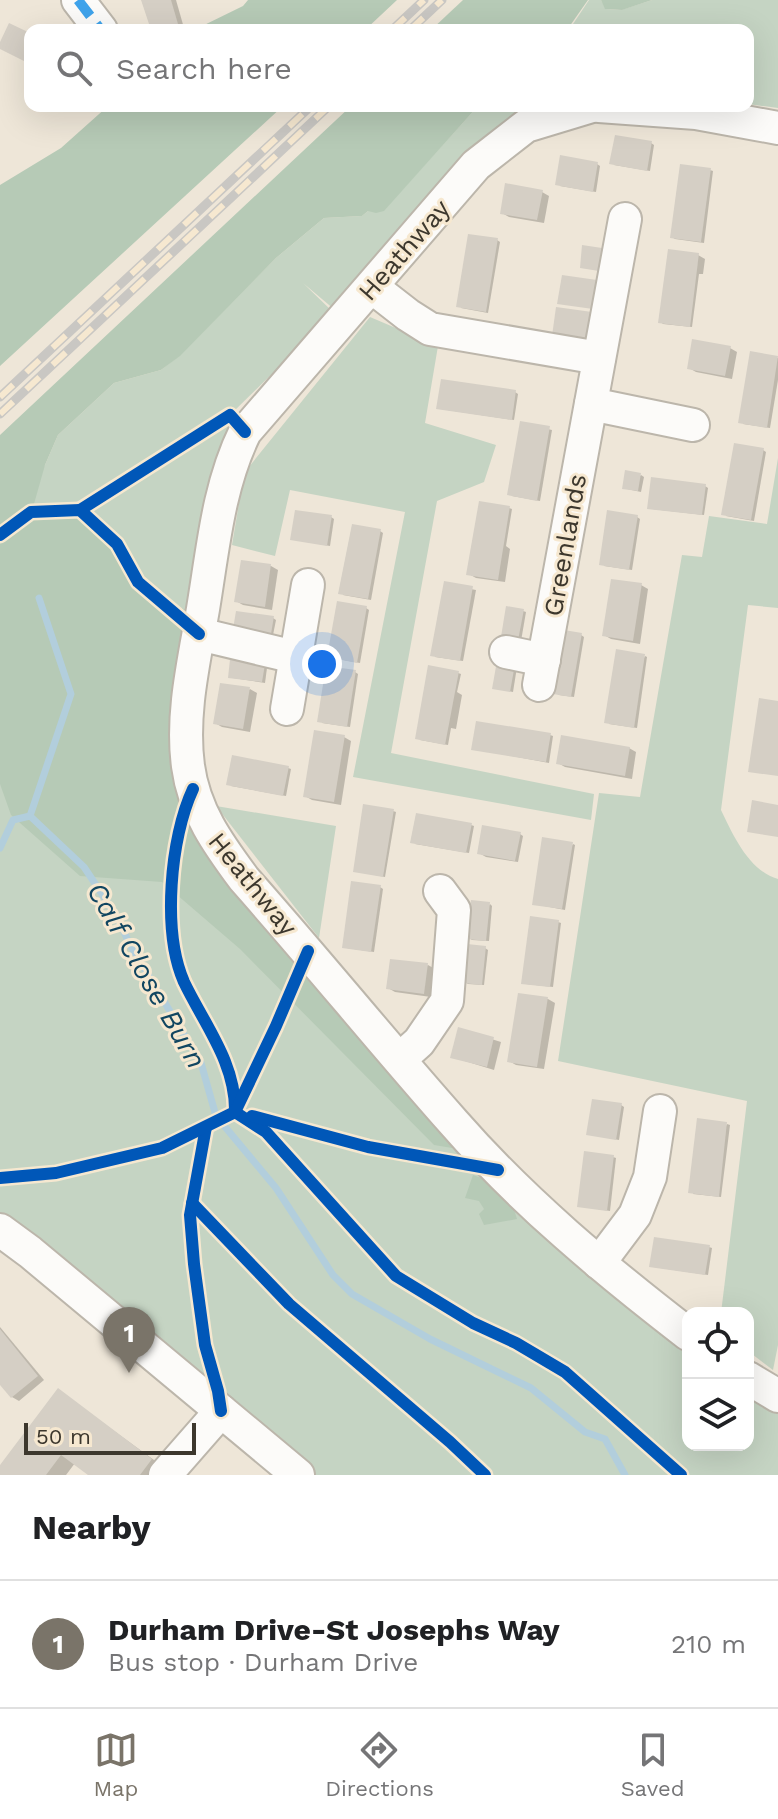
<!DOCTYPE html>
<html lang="en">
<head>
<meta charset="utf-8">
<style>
  :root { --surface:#fff; --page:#f6f6f6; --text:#202124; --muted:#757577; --line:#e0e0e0; --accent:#7a7469 }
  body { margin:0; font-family:"Work Sans",sans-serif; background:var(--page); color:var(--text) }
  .controls { position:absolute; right:24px; bottom:24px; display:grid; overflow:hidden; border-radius:16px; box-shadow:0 8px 32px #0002 }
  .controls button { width:72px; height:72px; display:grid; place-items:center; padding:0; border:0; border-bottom:2px solid var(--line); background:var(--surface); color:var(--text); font:40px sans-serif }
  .scale { position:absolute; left:24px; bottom:20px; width:172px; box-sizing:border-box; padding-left:8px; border:4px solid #3c372d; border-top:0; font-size:22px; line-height:28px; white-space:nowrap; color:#3c372d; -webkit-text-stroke:6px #f6e8d0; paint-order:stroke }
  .you { position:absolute; left:322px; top:664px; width:28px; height:28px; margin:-20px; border:6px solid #fff; border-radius:50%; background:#1a73e8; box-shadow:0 0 0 12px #1a73e833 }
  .badge { display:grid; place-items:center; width:52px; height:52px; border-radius:50%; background:var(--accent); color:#fff; font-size:26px; font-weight:700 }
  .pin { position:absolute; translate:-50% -66px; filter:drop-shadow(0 2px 4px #0008) }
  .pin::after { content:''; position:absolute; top:42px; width:28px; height:24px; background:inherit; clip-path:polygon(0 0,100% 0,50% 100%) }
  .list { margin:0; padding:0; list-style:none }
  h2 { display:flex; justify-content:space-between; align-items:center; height:104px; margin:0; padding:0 32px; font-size:34px }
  h2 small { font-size:26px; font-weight:400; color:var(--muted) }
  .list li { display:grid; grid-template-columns:52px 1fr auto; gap:24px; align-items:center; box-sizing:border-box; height:128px; padding:0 32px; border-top:2px solid var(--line) }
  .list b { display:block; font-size:30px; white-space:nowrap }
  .list p { margin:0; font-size:26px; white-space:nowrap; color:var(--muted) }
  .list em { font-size:26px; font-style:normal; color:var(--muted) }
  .icon { flex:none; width:44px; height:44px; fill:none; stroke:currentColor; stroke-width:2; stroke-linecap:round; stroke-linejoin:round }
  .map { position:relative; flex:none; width:778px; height:1475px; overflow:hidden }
  .search { position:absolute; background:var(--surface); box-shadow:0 8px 32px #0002; left:24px; right:24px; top:24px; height:88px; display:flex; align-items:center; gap:20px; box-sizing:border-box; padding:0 28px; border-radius:16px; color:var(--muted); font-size:30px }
  .sheet { height:232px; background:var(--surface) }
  nav { display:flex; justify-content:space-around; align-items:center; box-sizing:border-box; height:112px; border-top:2px solid var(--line); background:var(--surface); font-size:22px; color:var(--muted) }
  nav a { display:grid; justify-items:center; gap:4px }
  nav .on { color:var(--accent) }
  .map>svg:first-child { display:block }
  .green { fill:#c5d4c3 }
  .forest { fill:#b6cab6 }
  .shadow { fill:#0003 }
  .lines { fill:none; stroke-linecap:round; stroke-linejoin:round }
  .stream { stroke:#b2cedc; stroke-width:7 }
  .building { fill:#d5cfc5 }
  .minor-casing { stroke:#bcb6ab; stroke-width:36 }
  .minor { stroke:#fcfbf9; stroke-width:32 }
  .rail-casing { stroke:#c9c7c3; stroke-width:9 }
  .rail { stroke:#f6e8d0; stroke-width:6; stroke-dasharray:18; stroke-linecap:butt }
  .quiet { stroke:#3fa3eb; stroke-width:10; stroke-dasharray:20 10; stroke-linecap:butt }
  .cycleway-casing { stroke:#f6e8d0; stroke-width:17 }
  .cycleway { stroke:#0057b8; stroke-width:12 }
  .labels { text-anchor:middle; stroke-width:6; stroke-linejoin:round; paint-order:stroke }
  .street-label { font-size:26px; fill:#3c372d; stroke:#f6e8d0 }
  .water-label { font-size:28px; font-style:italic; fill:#114661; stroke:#f6e8d0 }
</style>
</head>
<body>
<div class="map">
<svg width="778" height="1475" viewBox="0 0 778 1475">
  <rect width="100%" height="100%" fill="#eee6d8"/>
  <g class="green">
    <path d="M 589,0 L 601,0 L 606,9 L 621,10 L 652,0 L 778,0 L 778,108 L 748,104 L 748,30 L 569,30 Z"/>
    <path d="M 478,106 L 592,106 L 526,126 L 335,310 L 303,283 L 334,313 L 230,415 L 245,432 L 185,721 L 218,862 L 688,1347 L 688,1445 L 748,1445 L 748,1388 L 778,1408 L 778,1475 L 298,1475 L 0,1230 L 0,535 L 45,465 L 58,435 L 114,383 L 161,370 L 179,356 L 276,258 L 324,218 L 362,216 L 368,211 L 384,210 Z"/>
    <path d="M 370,317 L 438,346 L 425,423 L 496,445 L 484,482 L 437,501 L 391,753 L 594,794 L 591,820 L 353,777 L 405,512 L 290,490 L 275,556 L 232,545 L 244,473 Z"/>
    <path d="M 778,458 L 778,608 L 748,605 L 721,810 C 733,835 749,871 778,879 L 778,1345 L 773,1370 L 748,1351 L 748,1313 L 721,1313 L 747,1101 L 558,1061 L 599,793 L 640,797 L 682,555 L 702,557 L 709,516 L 767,524 Z"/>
    <path d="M 216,806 L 336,826 L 319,938 Z"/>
  </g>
  <g class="forest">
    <path d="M 248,0 L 397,0 L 365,30 L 194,30 L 243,6 Z"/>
    <path d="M 463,0 L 588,0 L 567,30 L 431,30 Z"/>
    <path d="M 601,0 L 652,0 L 622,10 L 605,9 Z"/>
    <path d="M 108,106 L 283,106 L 0,366 L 0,185 L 61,148 Z"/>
    <path d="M 351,106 L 478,106 L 384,211 L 376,213 L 368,211 L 362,216 L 324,218 L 276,258 L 180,356 L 161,370 L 114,383 L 58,435 L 45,465 L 32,511 L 80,510 L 117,544 L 138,582 L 162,600 L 186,610 L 199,634 L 193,789 L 470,1151 L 434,1145 L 240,949 L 162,882 L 80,876 L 11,815 L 0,784 L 0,435 Z"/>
    <path d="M 473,1175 L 507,1187 L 517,1219 L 484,1225 L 479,1214 L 484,1209 L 479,1201 L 465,1198 Z"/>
  </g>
  <g class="shadow">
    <path d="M 143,0 L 176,0 L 184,28 L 153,30 Z"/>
    <path d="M 651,143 L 654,145 L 650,171 L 614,165 Z"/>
    <path d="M 597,164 L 600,166 L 596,192 L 560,186 Z"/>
    <path d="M 710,170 L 713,171 L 704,243 L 675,239 L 672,237 Z"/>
    <path d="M 542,192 L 549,196 L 544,223 L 509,217 L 502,213 Z"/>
    <path d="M 497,240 L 500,242 L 488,313 L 461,308 Z"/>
    <path d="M 698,255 L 705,259 L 703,274 L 699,274 L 692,327 L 663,324 L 661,322 Z"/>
    <path d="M 730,348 L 737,352 L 732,379 L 696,372 L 689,368 Z"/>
    <path d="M 752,353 L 778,358 L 778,380 L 770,428 L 743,424 Z"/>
    <path d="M 515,392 L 518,394 L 514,420 L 441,409 Z"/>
    <path d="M 522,423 L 552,430 L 540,501 L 512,496 Z"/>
    <path d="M 763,450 L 766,452 L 754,521 L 726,516 Z"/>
    <path d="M 641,475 L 644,477 L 641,492 L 627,489 Z"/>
    <path d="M 705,486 L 708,488 L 704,515 L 652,509 Z"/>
    <path d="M 509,508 L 512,509 L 506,546 L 510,549 L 505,582 L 476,578 L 469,574 Z"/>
    <path d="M 331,517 L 334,519 L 330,546 L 292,539 Z"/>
    <path d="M 637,517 L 640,519 L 632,570 L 604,566 Z"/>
    <path d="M 380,531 L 383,533 L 371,600 L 343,595 Z"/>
    <path d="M 242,562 L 271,566 L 278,570 L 272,610 L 243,605 L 236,601 Z"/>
    <path d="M 445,584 L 476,590 L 463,661 L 435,657 Z"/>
    <path d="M 641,585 L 648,589 L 640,644 L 611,639 L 604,635 Z"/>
    <path d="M 366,608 L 369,610 L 360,663 L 332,658 Z"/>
    <path d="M 523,611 L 526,612 L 520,647 L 502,642 Z"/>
    <path d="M 273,618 L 276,620 L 273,635 L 238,630 Z"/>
    <path d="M 581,635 L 584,637 L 574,697 L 559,695 L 556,693 Z"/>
    <path d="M 645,656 L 647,657 L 637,728 L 609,724 Z"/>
    <path d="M 264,666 L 267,668 L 265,683 L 233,678 Z"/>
    <path d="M 517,667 L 513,692 L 495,688 Z"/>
    <path d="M 355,672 L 358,674 L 350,727 L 322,723 Z"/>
    <path d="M 458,673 L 461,674 L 457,692 L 462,695 L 456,729 L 451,728 L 448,745 L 420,740 Z"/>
    <path d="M 250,689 L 257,693 L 250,732 L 222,727 L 215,723 Z"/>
    <path d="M 550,735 L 553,736 L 549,763 L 474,749 Z"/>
    <path d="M 344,737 L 351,741 L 341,805 L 312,800 L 305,796 Z"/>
    <path d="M 629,748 L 636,752 L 632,779 L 565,767 L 558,763 Z"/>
    <path d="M 288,768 L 291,769 L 286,796 L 231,786 Z"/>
    <path d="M 393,811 L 396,812 L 385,877 L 355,871 Z"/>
    <path d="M 471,825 L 474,826 L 469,853 L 415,844 Z"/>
    <path d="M 520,834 L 523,836 L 518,862 L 486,857 L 479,853 Z"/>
    <path d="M 573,844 L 575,845 L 565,910 L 534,904 Z"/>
    <path d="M 380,887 L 383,889 L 374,952 L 347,948 Z"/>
    <path d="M 490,904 L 492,906 L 489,941 L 472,940 L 469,938 Z"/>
    <path d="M 558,922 L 561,923 L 553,987 L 526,984 Z"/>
    <path d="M 485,948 L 488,950 L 484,985 L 468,984 L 465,982 Z"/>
    <path d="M 428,965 L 435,969 L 431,997 L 395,992 L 388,988 Z"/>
    <path d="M 520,995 L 548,999 L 555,1003 L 544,1069 L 516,1065 L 509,1061 Z"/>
    <path d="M 459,1029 L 501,1042 L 494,1070 L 452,1057 Z"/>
    <path d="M 621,1105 L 624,1107 L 619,1140 L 588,1134 Z"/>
    <path d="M 727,1124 L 730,1125 L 721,1197 L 693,1194 Z"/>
    <path d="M 613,1157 L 616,1158 L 610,1211 L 579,1206 Z"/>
    <path d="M 709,1247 L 712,1248 L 708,1275 L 654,1267 Z"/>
    <path d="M 0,1327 L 44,1380 L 19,1401 L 12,1397 L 0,1382 Z"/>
    <path d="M 59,1391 L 165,1468 L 160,1475 L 91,1475 L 75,1463 L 66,1475 L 0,1475 L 0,1468 Z"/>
  </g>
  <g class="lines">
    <g class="stream">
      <path d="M 39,598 L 71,694 L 30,816 L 84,867 L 118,918 L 129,943 L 201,1063 L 216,1116 L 276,1188 L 333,1275 L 352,1294 L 430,1339 L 531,1388 L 585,1432 L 605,1439 L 625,1475"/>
      <path d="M 0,848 L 13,820 L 30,816"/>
    </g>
  </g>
  <g class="building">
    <path d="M 141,0 L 171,0 L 178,24 L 151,30 Z"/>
    <path d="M 9,23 L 30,33 L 30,64 L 0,49 L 0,42 Z"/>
    <path d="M 615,135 L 652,141 L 647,171 L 609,164 Z"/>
    <path d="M 560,155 L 598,162 L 593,192 L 555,185 Z"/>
    <path d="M 680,164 L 711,168 L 701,242 L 670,238 Z"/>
    <path d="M 505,183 L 543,190 L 537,220 L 500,214 Z"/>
    <path d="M 468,234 L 498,238 L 486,312 L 456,307 Z"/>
    <path d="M 582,245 L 602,248 L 599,271 L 580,268 Z"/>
    <path d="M 668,249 L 699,253 L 690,327 L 658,323 Z"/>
    <path d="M 562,275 L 597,280 L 593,309 L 557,304 Z"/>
    <path d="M 556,307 L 592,312 L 588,341 L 552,336 Z"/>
    <path d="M 692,339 L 731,346 L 725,376 L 687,369 Z"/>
    <path d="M 750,351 L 778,356 L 767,428 L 738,423 Z"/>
    <path d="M 441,379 L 516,390 L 512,420 L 436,409 Z"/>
    <path d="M 520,421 L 550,426 L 537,501 L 507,495 Z"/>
    <path d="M 734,443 L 764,448 L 751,520 L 721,515 Z"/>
    <path d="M 625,470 L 641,473 L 638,491 L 622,489 Z"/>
    <path d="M 651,477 L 706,484 L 702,515 L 647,509 Z"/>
    <path d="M 479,501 L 510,506 L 498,580 L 466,575 Z"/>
    <path d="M 295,510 L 332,515 L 327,546 L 290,540 Z"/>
    <path d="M 607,510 L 638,515 L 629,570 L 599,565 Z"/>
    <path d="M 352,524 L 381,529 L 368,599 L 338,594 Z"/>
    <path d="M 241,560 L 271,564 L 265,607 L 234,602 Z"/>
    <path d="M 611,579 L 642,583 L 633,641 L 602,636 Z"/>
    <path d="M 444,581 L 473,586 L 460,661 L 430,656 Z"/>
    <path d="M 337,601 L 367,606 L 357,663 L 327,657 Z"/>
    <path d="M 506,606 L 524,609 L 517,646 L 500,643 Z"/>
    <path d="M 236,611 L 274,616 L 271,634 L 233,629 Z"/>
    <path d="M 564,630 L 582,633 L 571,697 L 553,694 Z"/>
    <path d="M 616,649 L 645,654 L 634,728 L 604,723 Z"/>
    <path d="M 230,659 L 265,664 L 262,682 L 228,678 Z"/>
    <path d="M 497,661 L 515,664 L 510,692 L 492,689 Z"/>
    <path d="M 428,665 L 459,671 L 445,745 L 415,739 Z"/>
    <path d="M 326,666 L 356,670 L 347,727 L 317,722 Z"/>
    <path d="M 220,683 L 250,687 L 243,729 L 213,724 Z"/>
    <path d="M 759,698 L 778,701 L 778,776 L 748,772 Z"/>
    <path d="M 476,721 L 551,733 L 546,762 L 471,750 Z"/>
    <path d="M 314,730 L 345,735 L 334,802 L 303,797 Z"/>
    <path d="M 561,735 L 630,747 L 625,776 L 556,764 Z"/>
    <path d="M 232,755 L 289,766 L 283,796 L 226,785 Z"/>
    <path d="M 752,800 L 778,805 L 778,837 L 747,832 Z"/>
    <path d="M 363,804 L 394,809 L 383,877 L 353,872 Z"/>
    <path d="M 416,813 L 472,823 L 466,853 L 410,843 Z"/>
    <path d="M 482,825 L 521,832 L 515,861 L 477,854 Z"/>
    <path d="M 542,837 L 573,842 L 562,909 L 532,905 Z"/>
    <path d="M 351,881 L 381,885 L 371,952 L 342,948 Z"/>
    <path d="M 471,900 L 490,902 L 486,941 L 467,939 Z"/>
    <path d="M 530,916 L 559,920 L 550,987 L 521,984 Z"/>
    <path d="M 467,944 L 486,946 L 482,985 L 463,983 Z"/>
    <path d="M 390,959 L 428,963 L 424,994 L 386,989 Z"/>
    <path d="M 518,993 L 548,997 L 537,1067 L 507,1062 Z"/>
    <path d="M 458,1027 L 494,1037 L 487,1067 L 450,1058 Z"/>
    <path d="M 592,1099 L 622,1103 L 616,1140 L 586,1135 Z"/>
    <path d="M 697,1118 L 727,1122 L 719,1197 L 688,1193 Z"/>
    <path d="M 584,1151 L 614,1155 L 607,1211 L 577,1207 Z"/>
    <path d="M 654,1237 L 710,1245 L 705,1275 L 649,1267 Z"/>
    <path d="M 0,1329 L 38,1376 L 11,1398 L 0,1385 Z"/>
    <path d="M 58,1388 L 152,1459 L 140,1475 L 88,1475 L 61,1455 L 46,1475 L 0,1475 L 0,1465 Z"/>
  </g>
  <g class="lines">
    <defs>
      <g id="minor">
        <path d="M 78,0 L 101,30"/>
        <path d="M 592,106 L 526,126 L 476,165 L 245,432 C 218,487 213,549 203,609 C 194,661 181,714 188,766 C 194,811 218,844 244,879 C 315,959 383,1043 454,1123 C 523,1202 605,1270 688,1334"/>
        <path d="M 599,106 L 696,113 L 778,128"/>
        <path d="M 372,287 L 408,315 L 430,329 L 599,358"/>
        <path d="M 591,404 L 693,425"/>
        <path d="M 199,634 L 295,657"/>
        <path d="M 506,652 L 544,660"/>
        <path d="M 539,685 L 625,219"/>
        <path d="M 287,709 L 308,585"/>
        <path d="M 400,1059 L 419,1042 L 447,1001 L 454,910 L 440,891"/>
        <path d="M 0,1230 L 30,1252 L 298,1475"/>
        <path d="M 599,1263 L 635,1215 L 650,1177 L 660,1111"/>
        <path d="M 748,1378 L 778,1396"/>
        <path d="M 165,1475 L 221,1411"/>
      </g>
    </defs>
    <use href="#minor" class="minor-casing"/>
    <use href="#minor" class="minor"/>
    <defs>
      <g id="rail">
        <path d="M 392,30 L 424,0"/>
        <path d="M 410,30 L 442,0"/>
        <path d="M 0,397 L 311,106"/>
        <path d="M 0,414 L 329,106"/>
      </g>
    </defs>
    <use href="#rail" class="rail-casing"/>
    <use href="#rail" class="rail"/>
    <path class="quiet" d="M 78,0 L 101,30"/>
    <defs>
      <g id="cycleway">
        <path d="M 80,510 L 230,415 L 245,432"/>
        <path d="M 0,535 L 31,512 L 80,510 L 117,544 L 138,582 L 199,634"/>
        <path d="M 193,789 C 170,838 162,932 184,982 C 204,1024 236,1063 235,1112"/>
        <path d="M 235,1112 L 266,1132 L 396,1276 L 473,1323 L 516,1343 L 565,1372 L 681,1475"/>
        <path d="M 252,1116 L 368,1147 L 498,1170"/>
        <path d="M 206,1127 L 190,1215 L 194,1264 L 205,1345 L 218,1391 L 221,1411"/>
        <path d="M 0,1178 L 56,1173 L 162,1148 L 235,1112 L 276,1026 L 308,951"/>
        <path d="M 192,1203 L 289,1304 L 450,1442 L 485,1475"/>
      </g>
    </defs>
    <use href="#cycleway" class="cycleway-casing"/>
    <use href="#cycleway" class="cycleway"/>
  </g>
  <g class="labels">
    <g class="street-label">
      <text transform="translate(404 250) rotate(-49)" y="9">Heathway</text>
      <text transform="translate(565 545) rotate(-80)" y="9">Greenlands</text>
      <text transform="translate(253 884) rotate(51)" y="9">Heathway</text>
    </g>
    <g class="water-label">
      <text transform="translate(147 975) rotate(60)" y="10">Calf Close Burn</text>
    </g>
  </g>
</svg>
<div class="controls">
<button><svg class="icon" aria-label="locate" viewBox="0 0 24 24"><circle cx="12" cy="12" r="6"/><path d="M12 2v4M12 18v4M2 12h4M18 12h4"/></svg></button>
<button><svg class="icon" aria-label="layers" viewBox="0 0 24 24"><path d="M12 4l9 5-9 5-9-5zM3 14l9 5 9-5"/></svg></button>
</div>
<div class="scale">50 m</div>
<div class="you"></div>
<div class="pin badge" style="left:129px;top:1373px">1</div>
<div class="search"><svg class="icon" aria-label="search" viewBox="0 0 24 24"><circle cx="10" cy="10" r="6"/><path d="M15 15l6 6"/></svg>Search here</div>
</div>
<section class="sheet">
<h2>Nearby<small></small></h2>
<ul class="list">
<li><span class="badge">1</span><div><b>Durham Drive-St Josephs Way</b><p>Bus stop · Durham Drive</p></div><em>210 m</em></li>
</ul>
</section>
<nav>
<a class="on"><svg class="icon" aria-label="map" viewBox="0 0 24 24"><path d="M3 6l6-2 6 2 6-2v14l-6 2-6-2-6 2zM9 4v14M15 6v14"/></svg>Map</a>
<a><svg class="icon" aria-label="directions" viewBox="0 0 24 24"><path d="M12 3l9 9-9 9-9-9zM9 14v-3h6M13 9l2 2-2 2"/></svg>Directions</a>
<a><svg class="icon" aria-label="saved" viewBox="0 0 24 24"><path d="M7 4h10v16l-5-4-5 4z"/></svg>Saved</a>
</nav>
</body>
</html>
